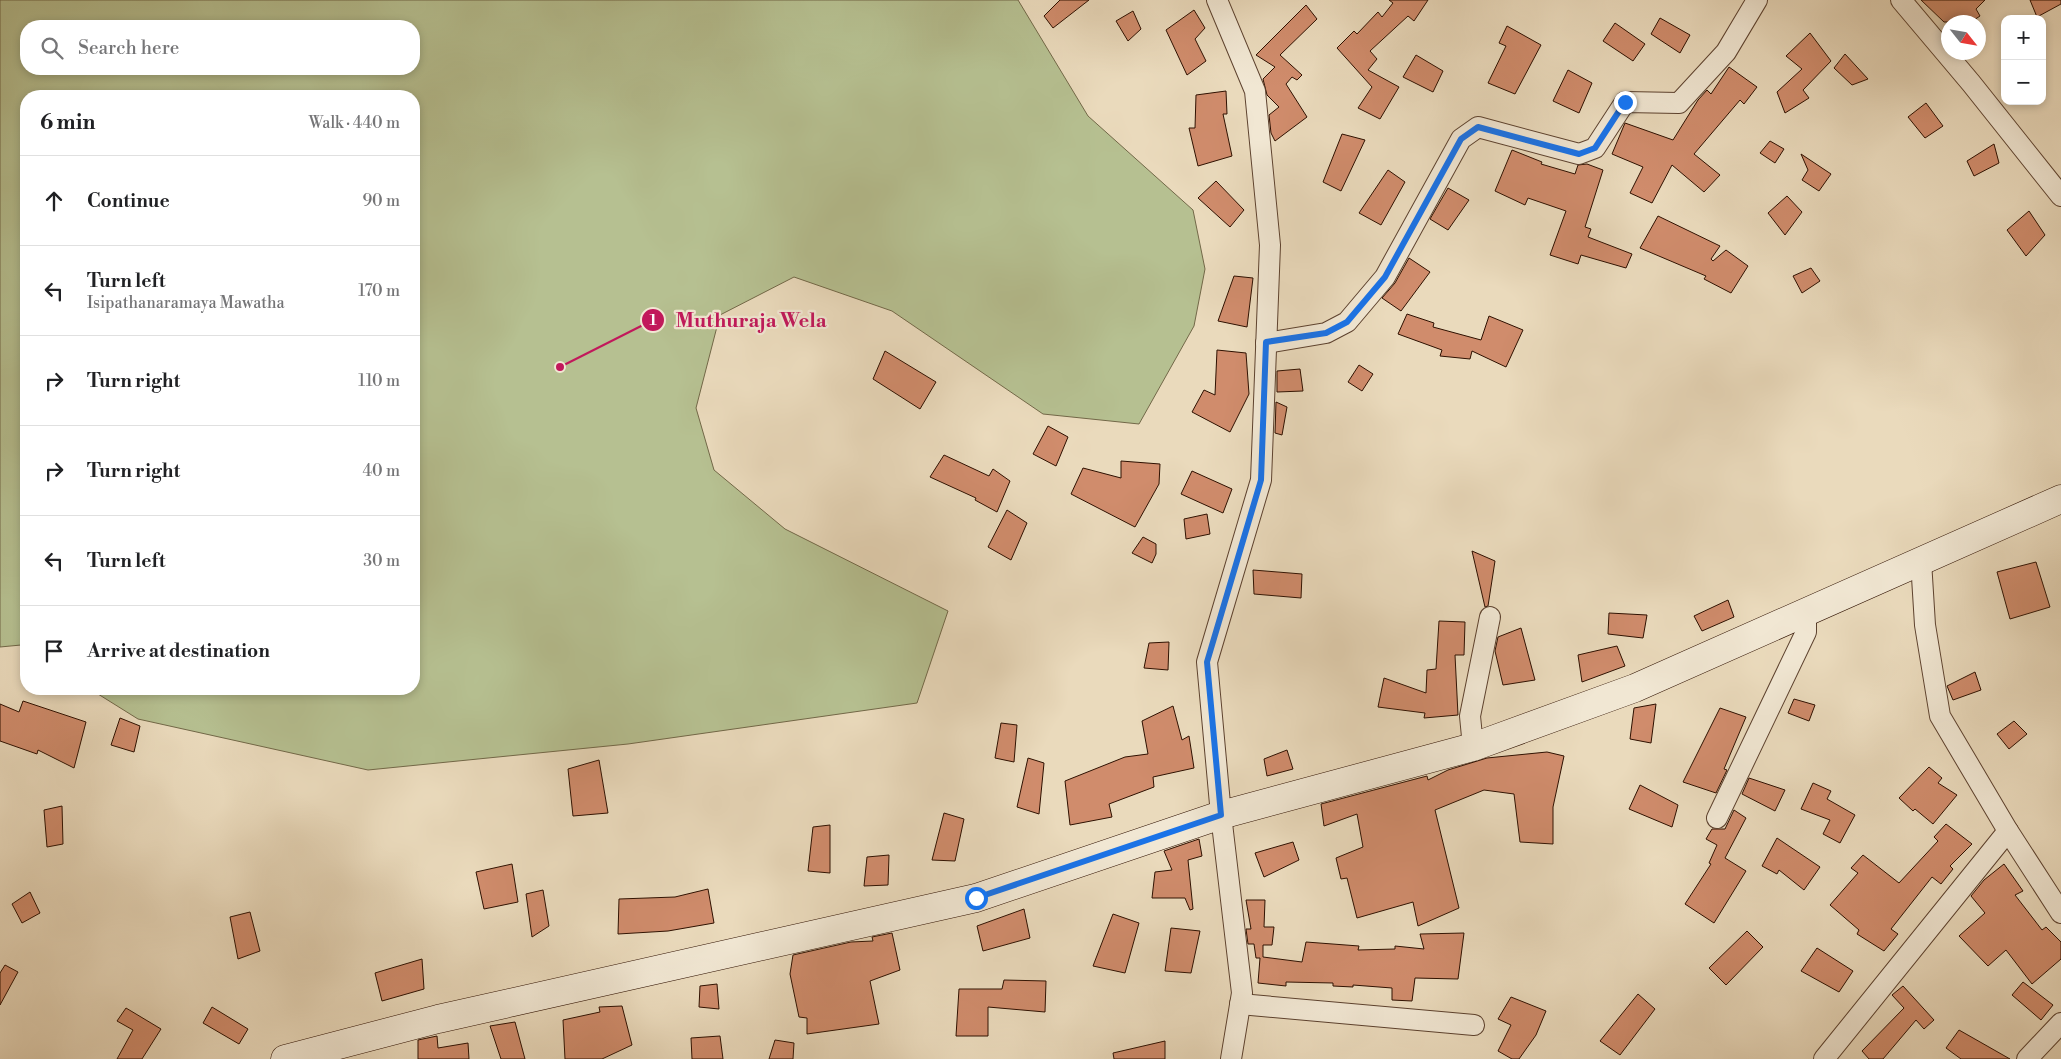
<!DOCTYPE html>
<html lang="en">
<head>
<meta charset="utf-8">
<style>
  :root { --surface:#fff; --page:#f2f2f2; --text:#202124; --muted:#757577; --line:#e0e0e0 }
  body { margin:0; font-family:"Libre Bodoni",serif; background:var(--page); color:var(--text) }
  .controls { position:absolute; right:15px; top:15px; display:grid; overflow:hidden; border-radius:10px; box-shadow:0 2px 8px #0003 }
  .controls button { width:45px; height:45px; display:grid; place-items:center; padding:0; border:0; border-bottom:1px solid var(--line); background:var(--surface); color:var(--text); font:25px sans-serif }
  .compass { position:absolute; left:1941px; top:15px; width:45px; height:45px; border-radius:50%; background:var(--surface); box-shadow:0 2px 8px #0003; rotate:121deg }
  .stop { position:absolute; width:15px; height:15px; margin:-11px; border:4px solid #1a73e8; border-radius:50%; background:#fff }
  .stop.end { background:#1a73e8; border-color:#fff; box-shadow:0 1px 5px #0008 }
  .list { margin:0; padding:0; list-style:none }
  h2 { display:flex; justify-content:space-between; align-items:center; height:65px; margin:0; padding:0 20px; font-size:21px }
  h2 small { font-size:16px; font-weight:400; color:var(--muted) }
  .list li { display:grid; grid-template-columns:32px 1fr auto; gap:15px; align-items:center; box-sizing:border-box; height:90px; padding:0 20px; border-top:1px solid var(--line) }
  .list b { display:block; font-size:19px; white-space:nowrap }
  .list p { margin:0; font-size:16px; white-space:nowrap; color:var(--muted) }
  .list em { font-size:16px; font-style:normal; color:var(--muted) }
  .icon { flex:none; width:28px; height:28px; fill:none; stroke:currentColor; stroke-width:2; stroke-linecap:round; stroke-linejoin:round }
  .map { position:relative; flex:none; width:2061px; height:1059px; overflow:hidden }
  .search { position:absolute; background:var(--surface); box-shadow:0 2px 8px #0003; left:20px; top:20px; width:400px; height:55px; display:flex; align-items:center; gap:12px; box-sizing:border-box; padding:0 18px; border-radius:20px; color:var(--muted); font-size:19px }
  .panel { position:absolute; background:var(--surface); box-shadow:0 2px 8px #0003; left:20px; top:90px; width:400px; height:605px; border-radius:20px }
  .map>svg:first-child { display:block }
  .green { fill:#b6c091; stroke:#726848; fill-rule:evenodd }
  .building { fill:#d08c6c; stroke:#2e1000 }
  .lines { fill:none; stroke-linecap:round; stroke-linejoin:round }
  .street-casing { stroke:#5d422f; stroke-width:22 }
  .secondary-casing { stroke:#2e1000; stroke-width:29 }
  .street { stroke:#f1e7d3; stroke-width:20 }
  .secondary { stroke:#f1e7d3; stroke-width:28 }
  .route { stroke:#1a73e8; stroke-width:6 }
  .leader { fill:none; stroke:#c2185b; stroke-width:2 }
  .callout-dot { fill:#c2185b; stroke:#f1e7d3; stroke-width:2 }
  .mark-label { font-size:15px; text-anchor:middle; font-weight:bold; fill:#fff }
  .callout-label { font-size:20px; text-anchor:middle; font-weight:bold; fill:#c2185b; stroke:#f1e7d3; stroke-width:4.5; stroke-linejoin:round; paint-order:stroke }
</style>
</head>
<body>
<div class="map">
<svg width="2061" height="1059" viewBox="0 0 2061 1059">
  <rect width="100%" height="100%" fill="#eadabc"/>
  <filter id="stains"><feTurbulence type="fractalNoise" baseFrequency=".004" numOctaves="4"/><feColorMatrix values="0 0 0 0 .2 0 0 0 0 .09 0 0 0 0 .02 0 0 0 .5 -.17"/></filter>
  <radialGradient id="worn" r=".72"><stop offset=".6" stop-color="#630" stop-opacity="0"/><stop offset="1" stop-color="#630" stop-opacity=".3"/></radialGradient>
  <path class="green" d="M 0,0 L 1018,0 L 1088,116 L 1193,210 L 1205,269 L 1194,326 L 1139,424 L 1043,414 L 892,311 L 794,277 L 720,315 L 696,408 L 714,470 L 785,529 L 948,611 L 917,703 L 628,744 L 368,770 L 138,719 L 90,689 L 414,689 L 414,96 L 26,96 L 26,649 L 21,645 L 0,647 ZM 26,26 L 414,26 L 414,69 L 26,69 Z"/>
  <g class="building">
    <path d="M 1060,0 L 1089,0 L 1053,28 L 1044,16 Z"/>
    <path d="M 1389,0 L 1428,0 L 1414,21 L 1408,16 L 1370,51 L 1377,59 L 1368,70 L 1399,87 L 1380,119 L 1358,108 L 1372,87 L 1337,48 L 1354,31 L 1357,34 L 1378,12 L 1382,17 L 1393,3 Z"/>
    <path d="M 1921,0 L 1985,0 L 1976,9 L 1980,16 L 1971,22 L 1944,22 Z"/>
    <path d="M 2030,0 L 2061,0 L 2061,4 L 2037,17 Z"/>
    <path d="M 1306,5 L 1317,19 L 1280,55 L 1302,75 L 1297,80 L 1292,77 L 1286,84 L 1307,117 L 1275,141 L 1271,133 L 1269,115 L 1279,107 L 1267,95 L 1263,79 L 1275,67 L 1256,55 Z"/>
    <path d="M 1194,10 L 1205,28 L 1195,39 L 1206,61 L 1187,75 L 1166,30 Z"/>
    <path d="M 1133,11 L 1141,29 L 1128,41 L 1116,21 Z"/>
    <path d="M 1660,18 L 1690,35 L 1680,53 L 1651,34 Z"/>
    <path d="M 1615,23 L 1645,44 L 1633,61 L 1603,41 Z"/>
    <path d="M 1507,26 L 1541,45 L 1515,94 L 1488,83 L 1506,46 L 1499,43 Z"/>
    <path d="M 1810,33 L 1831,61 L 1803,90 L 1809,98 L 1785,113 L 1777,92 L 1802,69 L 1786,56 Z"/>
    <path d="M 1845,54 L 1868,79 L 1852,85 L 1834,68 Z"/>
    <path d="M 1416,55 L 1443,71 L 1433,92 L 1403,77 Z"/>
    <path d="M 1729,67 L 1757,87 L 1744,104 L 1740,100 L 1694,154 L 1720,175 L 1704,192 L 1672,165 L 1652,203 L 1630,193 L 1643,167 L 1612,154 L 1625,123 L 1673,140 L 1698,100 L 1707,90 L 1711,94 Z"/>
    <path d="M 1568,70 L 1592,83 L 1579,113 L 1553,101 Z"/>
    <path d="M 1226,91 L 1227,114 L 1223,114 L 1232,156 L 1198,166 L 1189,128 L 1195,128 L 1196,95 Z"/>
    <path d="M 1926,103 L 1943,126 L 1925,138 L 1908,117 Z"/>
    <path d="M 1342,134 L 1365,140 L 1341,191 L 1323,182 Z"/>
    <path d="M 1770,141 L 1784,149 L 1775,163 L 1760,153 Z"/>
    <path d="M 1994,144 L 1999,163 L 1974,176 L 1967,161 Z"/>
    <path d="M 1512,150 L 1542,162 L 1541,164 L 1575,174 L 1578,165 L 1587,164 L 1603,170 L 1585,227 L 1591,229 L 1588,237 L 1632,254 L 1626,268 L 1581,255 L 1578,264 L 1550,255 L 1566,211 L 1528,198 L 1525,205 L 1495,191 Z"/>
    <path d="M 1801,154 L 1831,174 L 1819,191 L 1802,180 L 1808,170 Z"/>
    <path d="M 1388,170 L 1405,182 L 1381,225 L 1359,213 Z"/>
    <path d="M 1216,181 L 1244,210 L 1230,227 L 1198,198 Z"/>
    <path d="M 1448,188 L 1469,200 L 1448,230 L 1430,219 Z"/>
    <path d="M 1787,196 L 1802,212 L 1785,235 L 1768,213 Z"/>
    <path d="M 2029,211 L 2045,235 L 2026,256 L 2007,230 Z"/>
    <path d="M 1658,216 L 1720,246 L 1711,259 L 1713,261 L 1726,250 L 1748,266 L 1731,293 L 1704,279 L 1706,276 L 1640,248 Z"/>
    <path d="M 1409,258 L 1430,272 L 1401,311 L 1382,298 L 1395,283 Z"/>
    <path d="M 1811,268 L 1820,281 L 1802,293 L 1793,276 Z"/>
    <path d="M 1234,276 L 1253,278 L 1247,327 L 1218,321 Z"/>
    <path d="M 1407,314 L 1434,323 L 1433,327 L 1481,340 L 1489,316 L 1523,330 L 1506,367 L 1472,351 L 1470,359 L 1440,356 L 1442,350 L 1398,334 Z"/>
    <path d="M 1217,350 L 1246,353 L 1249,394 L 1230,432 L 1192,412 L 1204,390 L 1215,395 Z"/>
    <path d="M 885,351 L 936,382 L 920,409 L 873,379 Z"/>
    <path d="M 1359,365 L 1373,374 L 1362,391 L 1348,382 Z"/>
    <path d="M 1300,369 L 1303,391 L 1277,392 L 1277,371 Z"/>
    <path d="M 1276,402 L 1287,407 L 1282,435 L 1275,433 Z"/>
    <path d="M 1048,426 L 1068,437 L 1056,466 L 1033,454 Z"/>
    <path d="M 944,455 L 989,476 L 993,469 L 1010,481 L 997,512 L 975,500 L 976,498 L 930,477 Z"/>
    <path d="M 1121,461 L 1160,464 L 1159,484 L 1135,527 L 1071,494 L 1083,468 L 1121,478 Z"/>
    <path d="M 1192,471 L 1232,489 L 1223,513 L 1181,494 Z"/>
    <path d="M 1007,510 L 1027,523 L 1011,560 L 988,547 Z"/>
    <path d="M 1207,514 L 1210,534 L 1186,539 L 1184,519 Z"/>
    <path d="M 1143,537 L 1156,544 L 1156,554 L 1152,563 L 1132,553 Z"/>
    <path d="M 1472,551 L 1495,561 L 1488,606 L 1485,607 Z"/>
    <path d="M 2036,562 L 2050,607 L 2010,619 L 1997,572 Z"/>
    <path d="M 1253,570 L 1302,574 L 1301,598 L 1254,594 Z"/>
    <path d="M 1728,600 L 1734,617 L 1702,631 L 1694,616 Z"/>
    <path d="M 1609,613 L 1647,615 L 1643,638 L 1608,634 Z"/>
    <path d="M 1439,621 L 1465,622 L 1464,655 L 1455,655 L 1458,715 L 1424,718 L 1425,713 L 1378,707 L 1384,678 L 1426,693 L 1427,670 L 1436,669 Z"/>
    <path d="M 1521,628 L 1535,680 L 1503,685 L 1495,651 L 1498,637 Z"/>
    <path d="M 1169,642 L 1168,670 L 1144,668 L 1149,643 Z"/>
    <path d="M 1617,646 L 1625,666 L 1582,682 L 1578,655 Z"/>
    <path d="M 1975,672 L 1981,690 L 1953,700 L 1947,686 Z"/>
    <path d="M 1794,699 L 1815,705 L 1809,721 L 1788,713 Z"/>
    <path d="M 23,701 L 86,722 L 74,768 L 38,750 L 37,754 L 0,741 L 0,704 L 19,712 Z"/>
    <path d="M 1656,704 L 1651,743 L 1630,739 L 1634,708 Z"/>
    <path d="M 1173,706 L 1182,740 L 1189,736 L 1194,768 L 1153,777 L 1154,787 L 1109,804 L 1112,817 L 1070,825 L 1065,781 L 1125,757 L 1148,754 L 1142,721 Z"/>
    <path d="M 1720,708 L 1746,717 L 1724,769 L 1727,770 L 1716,793 L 1683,782 Z"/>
    <path d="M 120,718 L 140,726 L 134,752 L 111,745 Z"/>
    <path d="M 2014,721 L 2027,734 L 2009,749 L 1997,734 Z"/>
    <path d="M 1001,723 L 1017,725 L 1014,762 L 995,758 Z"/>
    <path d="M 1287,750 L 1293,769 L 1267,776 L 1264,759 Z"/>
    <path d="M 1547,752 L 1564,756 L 1553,807 L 1553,844 L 1520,842 L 1514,794 L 1484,790 L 1435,810 L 1459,908 L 1418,926 L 1413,902 L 1357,918 L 1347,878 L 1341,879 L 1336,858 L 1363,847 L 1357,814 L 1324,826 L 1321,804 L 1427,776 L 1428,780 L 1448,770 L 1487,758 Z"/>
    <path d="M 1028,758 L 1044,763 L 1039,814 L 1017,807 Z"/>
    <path d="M 599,760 L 608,813 L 573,816 L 568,769 Z"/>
    <path d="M 1929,767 L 1942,778 L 1938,783 L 1957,795 L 1933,824 L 1915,809 L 1913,811 L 1899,798 Z"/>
    <path d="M 1749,778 L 1785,790 L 1775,811 L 1742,794 Z"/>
    <path d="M 1813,783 L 1831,791 L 1827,799 L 1855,815 L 1840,843 L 1823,834 L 1830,820 L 1801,809 Z"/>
    <path d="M 1640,785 L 1678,805 L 1672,827 L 1629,809 Z"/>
    <path d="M 62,806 L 63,844 L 47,847 L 44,810 Z"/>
    <path d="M 1734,810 L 1746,818 L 1725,858 L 1746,871 L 1714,923 L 1685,904 L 1711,864 L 1709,863 L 1717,845 L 1706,839 L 1712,829 L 1725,829 Z"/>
    <path d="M 944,813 L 964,819 L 955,861 L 932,860 Z"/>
    <path d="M 1946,824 L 1972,844 L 1950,866 L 1953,869 L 1941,884 L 1932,877 L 1891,929 L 1898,934 L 1884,951 L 1857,934 L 1859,930 L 1830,905 L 1858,873 L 1851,868 L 1863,855 L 1899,883 L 1938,841 L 1934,837 Z"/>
    <path d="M 830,825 L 830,873 L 808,871 L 813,827 Z"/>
    <path d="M 1777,838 L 1820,867 L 1804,890 L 1779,870 L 1777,874 L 1762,866 Z"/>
    <path d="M 1199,839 L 1202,856 L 1188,860 L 1193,909 L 1190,910 L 1185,898 L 1152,898 L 1155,872 L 1172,870 L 1164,851 Z"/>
    <path d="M 1293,842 L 1299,860 L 1264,877 L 1255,853 Z"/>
    <path d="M 889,855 L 888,885 L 864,886 L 867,857 Z"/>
    <path d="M 512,864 L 518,902 L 484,909 L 476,872 Z"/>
    <path d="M 2004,864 L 2023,891 L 2015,895 L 2042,930 L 2046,927 L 2061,942 L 2061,959 L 2032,984 L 2006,950 L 1988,966 L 1959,936 L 1985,913 L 1971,896 L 1984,880 Z"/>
    <path d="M 708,889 L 714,923 L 668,931 L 618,934 L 619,899 L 675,897 Z"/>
    <path d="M 543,890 L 549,926 L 532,937 L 526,894 Z"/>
    <path d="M 30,892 L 40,913 L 22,923 L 12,904 Z"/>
    <path d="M 1246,900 L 1265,900 L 1264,927 L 1274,927 L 1272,945 L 1263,945 L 1263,957 L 1302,962 L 1306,942 L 1359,946 L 1358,950 L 1395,949 L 1395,946 L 1424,949 L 1420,934 L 1464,933 L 1458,979 L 1415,978 L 1412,1001 L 1392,1000 L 1392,988 L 1353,985 L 1353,987 L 1333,986 L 1333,983 L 1286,982 L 1286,986 L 1258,983 L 1260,958 L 1256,958 L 1254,944 L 1248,944 L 1246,929 L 1251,929 Z"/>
    <path d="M 1024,909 L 1030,938 L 983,951 L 977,926 Z"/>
    <path d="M 250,912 L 260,951 L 238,959 L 230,917 Z"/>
    <path d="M 1113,914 L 1139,923 L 1125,973 L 1093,966 Z"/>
    <path d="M 1171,928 L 1200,931 L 1191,973 L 1165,971 Z"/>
    <path d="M 1747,931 L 1763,947 L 1726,985 L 1709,968 Z"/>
    <path d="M 892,933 L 900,970 L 870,981 L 879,1024 L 807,1034 L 807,1018 L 799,1017 L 790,974 L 793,955 L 851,942 L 873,941 L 872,937 Z"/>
    <path d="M 1817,948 L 1853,971 L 1839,992 L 1801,971 Z"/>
    <path d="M 422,959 L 424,989 L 382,1001 L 375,973 Z"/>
    <path d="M 5,965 L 18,972 L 0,1005 L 0,973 Z"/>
    <path d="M 1004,980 L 1046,981 L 1045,1012 L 988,1007 L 988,1036 L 956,1036 L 959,989 L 1002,989 Z"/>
    <path d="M 2023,982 L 2053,1005 L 2041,1020 L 2012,995 Z"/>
    <path d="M 717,984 L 719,1009 L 699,1007 L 700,986 Z"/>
    <path d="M 1903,986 L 1934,1020 L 1924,1029 L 1916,1020 L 1883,1059 L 1869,1059 L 1862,1051 L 1904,1008 L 1892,995 Z"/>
    <path d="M 1638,994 L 1655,1009 L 1620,1055 L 1600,1041 Z"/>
    <path d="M 1511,997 L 1546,1011 L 1536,1035 L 1519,1059 L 1512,1059 L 1498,1051 L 1511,1025 L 1498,1019 Z"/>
    <path d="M 622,1006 L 632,1045 L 602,1059 L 565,1059 L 563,1020 L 600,1012 L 599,1007 Z"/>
    <path d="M 212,1007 L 248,1029 L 239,1044 L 203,1023 Z"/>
    <path d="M 126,1008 L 161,1029 L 142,1059 L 117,1059 L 133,1030 L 117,1021 Z"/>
    <path d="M 515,1022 L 525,1059 L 501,1059 L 490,1026 Z"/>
    <path d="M 1959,1030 L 2010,1059 L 1961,1059 L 1946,1048 Z"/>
    <path d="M 437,1036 L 438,1048 L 468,1043 L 469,1059 L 418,1059 L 418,1040 Z"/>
    <path d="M 720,1036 L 723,1059 L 692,1059 L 691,1038 Z"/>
    <path d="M 775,1040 L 794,1043 L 793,1059 L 769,1059 Z"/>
    <path d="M 1165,1041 L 1165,1059 L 1114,1059 L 1113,1053 Z"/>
  </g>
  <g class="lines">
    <defs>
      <g id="street">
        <path d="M 1217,0 L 1255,91 L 1270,245 L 1261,480 L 1207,662 L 1221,815 L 1242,993 L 1231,1059"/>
        <path d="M 1901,0 L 1971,83 L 2061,196"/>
        <path d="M 1266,343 L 1326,333 L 1347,322 L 1385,277 L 1461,139 L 1478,127 L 1579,154 L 1595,148 L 1625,102 L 1679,103 L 1726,52 L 1757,0"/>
        <path d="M 1921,561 L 1925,625 L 1940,716 L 2008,831 L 2061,913"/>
        <path d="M 1473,747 L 1470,716 L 1490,617"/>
        <path d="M 1717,818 L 1806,632 L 1806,612"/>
        <path d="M 1240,1004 L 1474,1025"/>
        <path d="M 1824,1059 L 2008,831"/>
        <path d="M 2027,1059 L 2061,1023"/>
      </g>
      <path id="secondary" d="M 285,1059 L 438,1019 L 976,898 L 1221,815 L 1473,747 L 1635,688 L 2061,499"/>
    </defs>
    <use href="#street" class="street-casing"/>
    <use href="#secondary" class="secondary-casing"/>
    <use href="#street" class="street"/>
    <use href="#secondary" class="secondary"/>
  </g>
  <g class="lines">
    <path class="route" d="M 976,898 L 1221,815 L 1207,662 L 1261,480 L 1266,342 L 1326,333 L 1347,322 L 1385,277 L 1461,139 L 1478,127 L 1579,154 L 1595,148 L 1625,102"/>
  </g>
  <path class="leader" d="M560 367L653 320"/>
  <g class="callout-dot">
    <circle cx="560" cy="367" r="5"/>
    <circle cx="653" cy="320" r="12"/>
  </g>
  <g class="mark-label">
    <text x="653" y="325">1</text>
  </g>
  <g class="callout-label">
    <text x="751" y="327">Muthuraja Wela</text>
  </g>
  <rect width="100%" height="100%" filter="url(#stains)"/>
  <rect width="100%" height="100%" fill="url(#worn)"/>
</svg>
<div class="controls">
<button>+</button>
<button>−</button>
</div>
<svg class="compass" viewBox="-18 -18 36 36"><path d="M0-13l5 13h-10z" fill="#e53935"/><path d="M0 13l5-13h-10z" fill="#757577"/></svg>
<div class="stop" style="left:976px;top:898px"></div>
<div class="stop end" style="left:1625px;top:102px"></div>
<div class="search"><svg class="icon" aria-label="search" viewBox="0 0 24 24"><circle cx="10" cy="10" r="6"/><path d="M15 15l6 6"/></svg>Search here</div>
<section class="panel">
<h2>6 min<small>Walk · 440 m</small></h2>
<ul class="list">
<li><svg class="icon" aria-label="ahead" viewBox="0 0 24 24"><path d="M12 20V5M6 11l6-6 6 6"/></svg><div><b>Continue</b></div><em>90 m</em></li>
<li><svg class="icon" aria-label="left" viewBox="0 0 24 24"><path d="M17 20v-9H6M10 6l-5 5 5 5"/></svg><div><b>Turn left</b><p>Isipathanaramaya Mawatha</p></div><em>170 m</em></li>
<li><svg class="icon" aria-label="right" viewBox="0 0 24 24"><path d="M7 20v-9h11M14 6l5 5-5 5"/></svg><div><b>Turn right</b></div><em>110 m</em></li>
<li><svg class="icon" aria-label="right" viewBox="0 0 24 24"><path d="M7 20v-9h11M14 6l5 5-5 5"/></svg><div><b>Turn right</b></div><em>40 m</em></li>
<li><svg class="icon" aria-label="left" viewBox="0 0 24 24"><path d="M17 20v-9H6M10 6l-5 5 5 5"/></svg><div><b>Turn left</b></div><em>30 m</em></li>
<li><svg class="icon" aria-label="arrive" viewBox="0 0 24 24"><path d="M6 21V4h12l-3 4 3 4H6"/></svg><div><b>Arrive at destination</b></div></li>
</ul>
</section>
</div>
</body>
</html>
